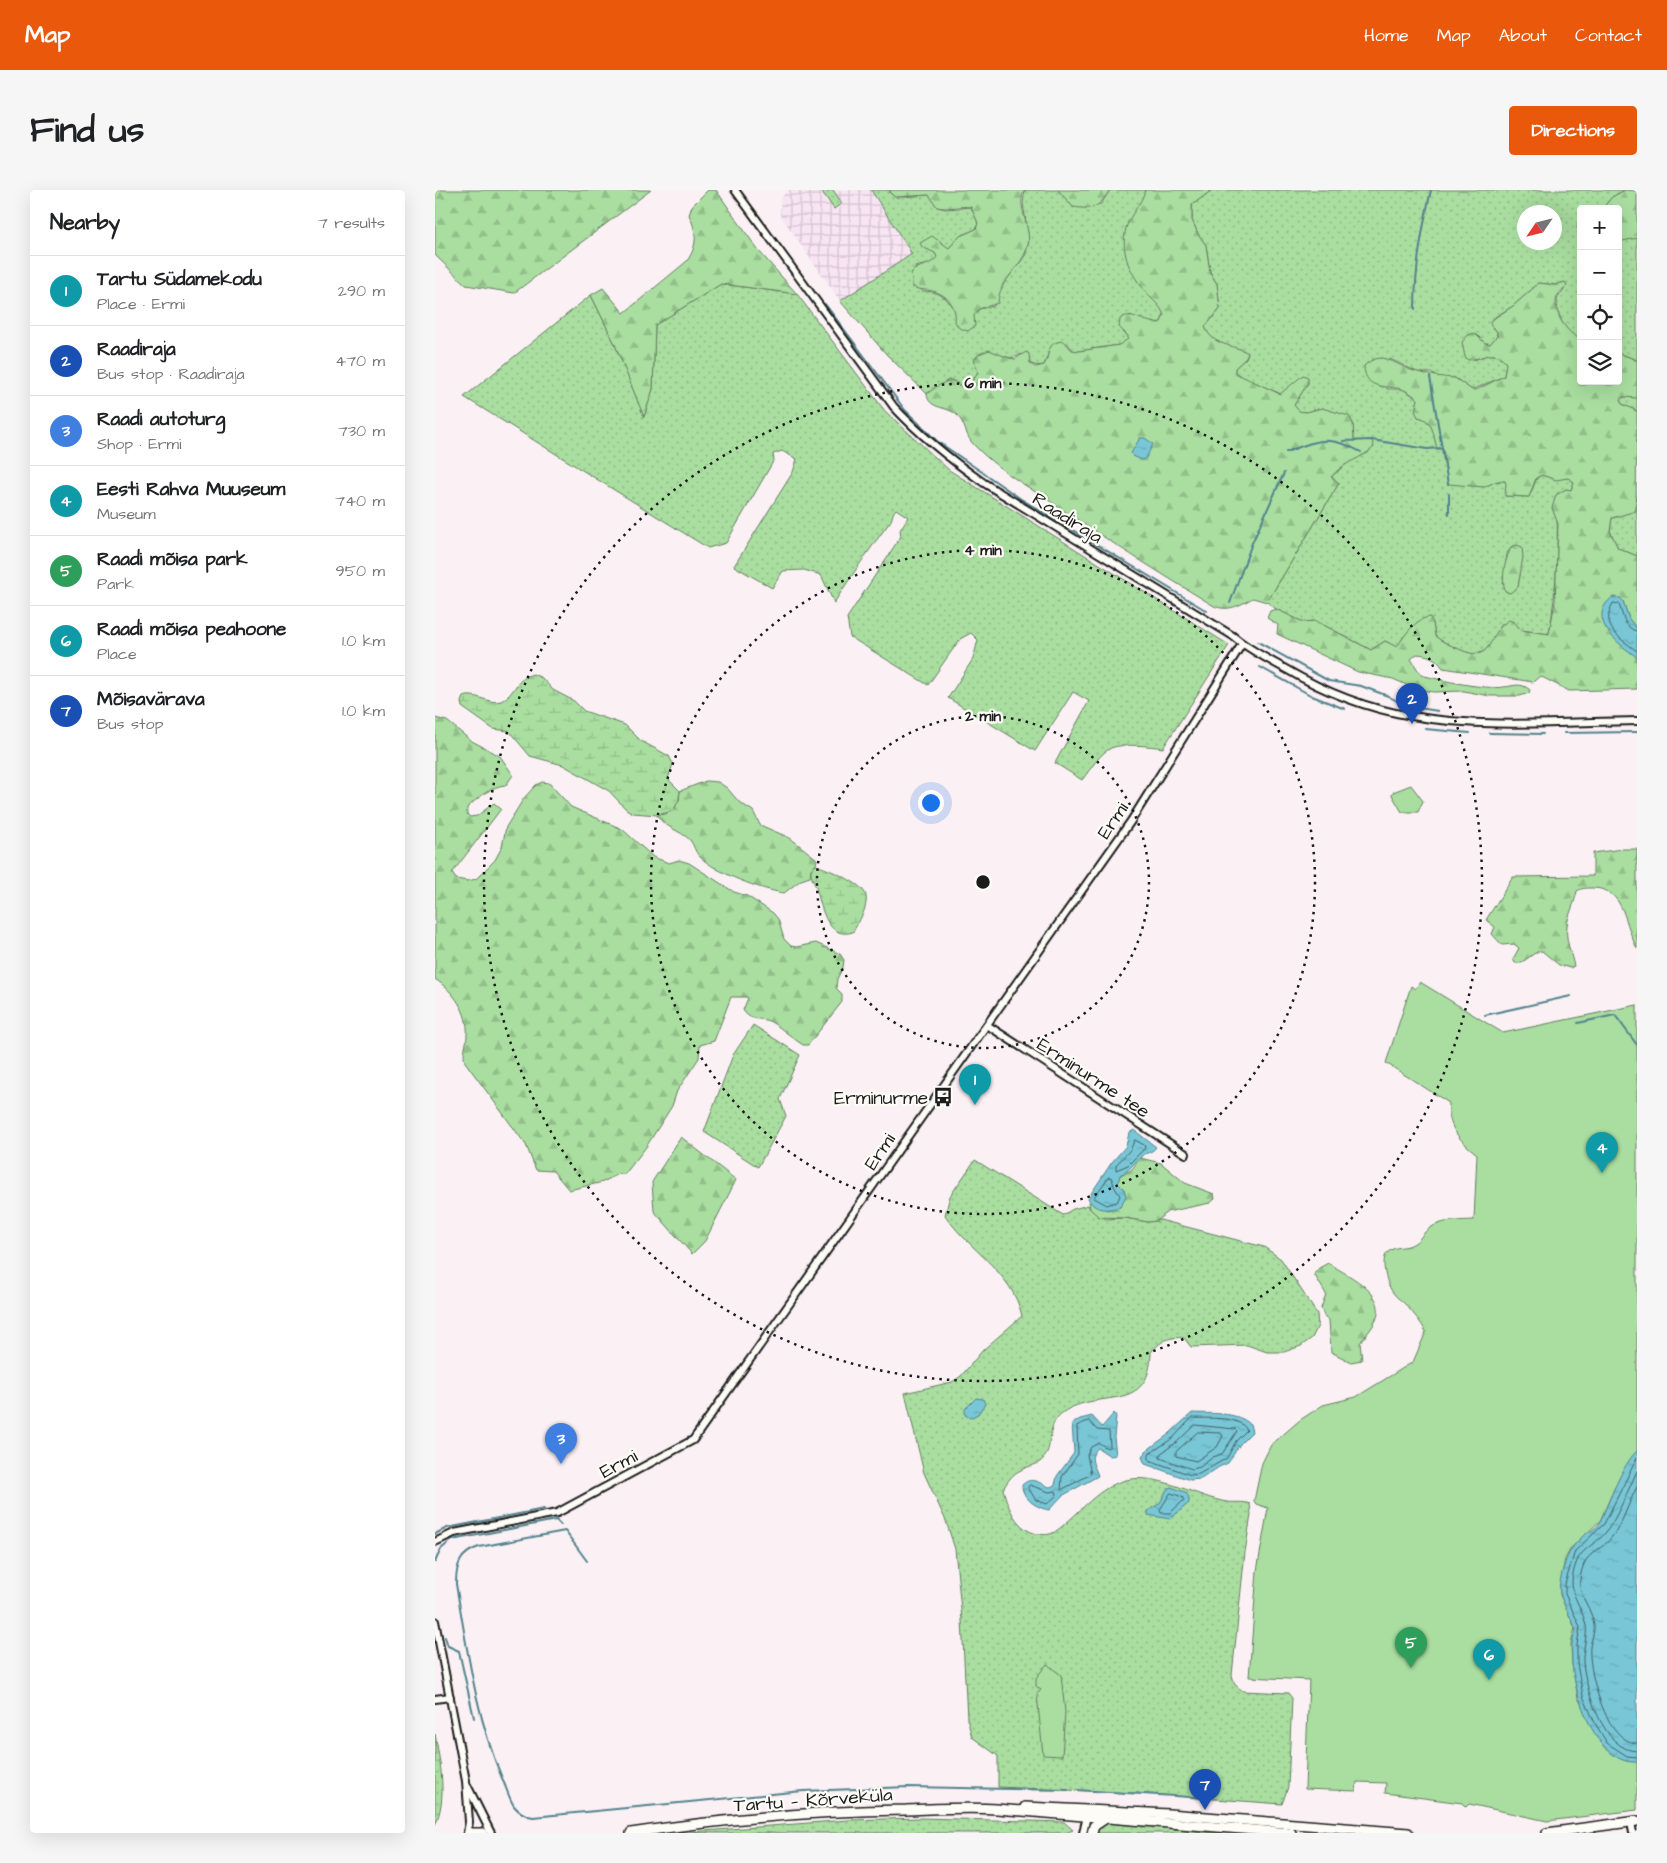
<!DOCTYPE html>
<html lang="en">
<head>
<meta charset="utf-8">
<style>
  :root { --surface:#fff; --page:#f6f6f6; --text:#202124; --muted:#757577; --line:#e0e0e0; --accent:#ea580c }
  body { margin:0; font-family:"Architects Daughter",sans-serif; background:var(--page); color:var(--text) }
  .controls { position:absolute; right:15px; top:15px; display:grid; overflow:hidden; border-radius:5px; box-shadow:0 5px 20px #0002 }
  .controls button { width:45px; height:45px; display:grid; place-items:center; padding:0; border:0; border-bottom:1px solid var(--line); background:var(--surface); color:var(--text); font:25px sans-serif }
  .compass { position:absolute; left:1082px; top:15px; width:45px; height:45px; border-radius:50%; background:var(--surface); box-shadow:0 5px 20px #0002; rotate:235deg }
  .you { position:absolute; left:495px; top:612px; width:18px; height:18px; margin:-12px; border:4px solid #fff; border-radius:50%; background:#1a73e8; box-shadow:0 0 0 8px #1a73e833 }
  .badge { display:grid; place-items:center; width:32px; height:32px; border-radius:50%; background:var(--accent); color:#fff; font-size:16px; font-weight:700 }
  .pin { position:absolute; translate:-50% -41px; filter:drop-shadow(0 1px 2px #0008) }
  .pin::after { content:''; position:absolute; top:26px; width:18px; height:15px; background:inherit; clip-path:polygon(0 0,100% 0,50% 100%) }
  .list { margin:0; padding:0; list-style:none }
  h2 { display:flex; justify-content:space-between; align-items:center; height:65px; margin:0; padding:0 20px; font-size:21px }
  h2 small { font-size:16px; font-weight:400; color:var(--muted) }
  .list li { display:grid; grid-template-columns:32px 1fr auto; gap:15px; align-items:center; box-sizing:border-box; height:70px; padding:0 20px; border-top:1px solid var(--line) }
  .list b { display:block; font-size:19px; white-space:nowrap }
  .list p { margin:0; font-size:16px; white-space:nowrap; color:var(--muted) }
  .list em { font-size:16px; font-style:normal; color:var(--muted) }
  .icon { flex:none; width:28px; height:28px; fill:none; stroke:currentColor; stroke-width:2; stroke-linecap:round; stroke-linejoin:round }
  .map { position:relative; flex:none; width:1202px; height:1643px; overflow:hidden; border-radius:5px }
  header { display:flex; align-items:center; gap:30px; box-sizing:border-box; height:70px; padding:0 25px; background:var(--accent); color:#fff }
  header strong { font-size:24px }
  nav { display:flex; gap:28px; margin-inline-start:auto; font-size:18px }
  .intro { display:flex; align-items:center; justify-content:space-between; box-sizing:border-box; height:120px; padding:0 30px }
  h1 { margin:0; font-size:35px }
  .button { padding:12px 22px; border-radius:5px; background:var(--accent); color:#fff; font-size:18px; font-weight:700 }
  main { display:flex; gap:30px; padding:0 30px }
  aside { flex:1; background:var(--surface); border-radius:5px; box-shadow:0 5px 20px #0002 }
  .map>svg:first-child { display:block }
  .industrial { fill:url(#industrial-grid) }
  .grass { fill:url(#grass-dots); stroke:#627d5e; fill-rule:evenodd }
  .forest { fill:url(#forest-firs); stroke:#627d5e }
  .wetland { fill:url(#wetland-marsh); stroke:#627d5e }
  .park { fill:#a9dea0; stroke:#627d5e }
  .water { fill:url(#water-ripples); stroke:#53828c }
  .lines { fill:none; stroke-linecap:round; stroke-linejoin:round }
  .shore { stroke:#416066; stroke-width:1 }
  .stream { stroke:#53828c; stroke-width:2 }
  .street-casing { stroke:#1c1c1c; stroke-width:10 }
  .secondary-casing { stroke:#1c1c1c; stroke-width:12 }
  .street { stroke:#fdfcf7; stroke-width:6 }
  .secondary { stroke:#fdfcf7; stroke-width:9 }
  .ring { fill:none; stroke:#1c1c1c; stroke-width:2.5; stroke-dasharray:2.5 5 }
  .labels { text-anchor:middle; stroke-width:4.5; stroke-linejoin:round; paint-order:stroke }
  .street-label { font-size:19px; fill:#1c1c1c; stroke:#fdfcf7 }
  .poi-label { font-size:19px; fill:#1c1c1c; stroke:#fdfcf7; text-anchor:end }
  .centre { fill:#1c1c1c; stroke:#fdfcf7; stroke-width:2.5 }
  .ring-label { font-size:15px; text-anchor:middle; font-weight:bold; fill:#1c1c1c; stroke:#fdfcf7; stroke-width:4.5; stroke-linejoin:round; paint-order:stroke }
</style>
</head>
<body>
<header>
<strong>Map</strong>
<nav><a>Home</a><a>Map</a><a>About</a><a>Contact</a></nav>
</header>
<div class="intro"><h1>Find us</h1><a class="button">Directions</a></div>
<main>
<aside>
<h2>Nearby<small>7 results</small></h2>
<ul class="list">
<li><span class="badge" style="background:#0f9aa8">1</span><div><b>Tartu Südamekodu</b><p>Place · Ermi</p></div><em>290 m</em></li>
<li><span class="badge" style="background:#1a4fb4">2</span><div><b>Raadiraja</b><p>Bus stop · Raadiraja</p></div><em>470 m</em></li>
<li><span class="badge" style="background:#3f7fe0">3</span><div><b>Raadi autoturg</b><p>Shop · Ermi</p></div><em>730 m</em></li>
<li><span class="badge" style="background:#0f9aa8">4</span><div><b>Eesti Rahva Muuseum</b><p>Museum</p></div><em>740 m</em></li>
<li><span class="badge" style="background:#2e9e5b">5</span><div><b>Raadi mõisa park</b><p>Park</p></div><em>950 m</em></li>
<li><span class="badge" style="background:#0f9aa8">6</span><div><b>Raadi mõisa peahoone</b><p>Place</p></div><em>1.0 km</em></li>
<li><span class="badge" style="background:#1a4fb4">7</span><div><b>Mõisavärava</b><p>Bus stop</p></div><em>1.0 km</em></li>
</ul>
</aside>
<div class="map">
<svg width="1202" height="1643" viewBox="0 0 1202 1643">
  <defs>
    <pattern id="industrial-grid" width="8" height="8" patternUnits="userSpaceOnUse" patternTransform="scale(1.25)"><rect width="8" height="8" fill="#f8e4f3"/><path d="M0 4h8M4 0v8" fill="none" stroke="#d4c3d0"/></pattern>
    <pattern id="grass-dots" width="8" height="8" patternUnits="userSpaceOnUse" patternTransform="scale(1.25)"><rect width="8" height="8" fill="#a9dea0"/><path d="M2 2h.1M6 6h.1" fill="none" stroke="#91be89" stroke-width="1.8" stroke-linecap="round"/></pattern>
    <pattern id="forest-firs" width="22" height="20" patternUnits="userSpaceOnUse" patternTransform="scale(1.25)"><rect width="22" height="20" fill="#a9dea0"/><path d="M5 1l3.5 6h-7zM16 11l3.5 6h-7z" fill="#91be89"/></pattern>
    <pattern id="wetland-marsh" width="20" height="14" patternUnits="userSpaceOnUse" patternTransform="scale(1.25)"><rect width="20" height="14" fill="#a9dea0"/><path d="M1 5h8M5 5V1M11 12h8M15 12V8" fill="none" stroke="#91be89"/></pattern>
    <pattern id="water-ripples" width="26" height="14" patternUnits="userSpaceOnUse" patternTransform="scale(1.25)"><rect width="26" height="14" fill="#78c6d6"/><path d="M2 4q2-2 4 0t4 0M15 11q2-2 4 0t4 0" fill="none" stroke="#67aab7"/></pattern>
  </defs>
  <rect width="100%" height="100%" fill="#fbf1f5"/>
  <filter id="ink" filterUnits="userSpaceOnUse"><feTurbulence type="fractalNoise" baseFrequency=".02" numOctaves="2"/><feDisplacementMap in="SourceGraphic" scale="10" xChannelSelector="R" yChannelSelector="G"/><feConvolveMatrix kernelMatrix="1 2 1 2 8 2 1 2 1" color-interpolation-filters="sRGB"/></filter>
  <g filter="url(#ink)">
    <path class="industrial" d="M 353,0 L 436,0 L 478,64 L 405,111 L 345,25 L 346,8 Z"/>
    <g class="grass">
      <path d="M 386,0 L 398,0 L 407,13 L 399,19 Z"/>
      <path d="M 436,0 L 455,0 L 455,3 L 461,7 L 495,5 L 502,17 L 511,19 L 536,17 L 543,33 L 541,39 L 525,46 L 514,58 L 510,57 L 504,50 L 500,63 L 502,67 L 498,73 L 480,77 L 487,101 C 504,101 512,107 521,121 L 539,125 L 544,119 L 559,116 L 563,101 L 590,66 L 594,51 L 588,13 L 590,0 L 623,0 L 638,17 L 666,14 L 675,0 L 710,0 L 713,105 L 724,114 L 729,125 L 726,132 L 719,134 L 695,125 L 688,142 L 693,146 L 693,150 L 684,155 L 644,161 L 637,160 L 633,154 L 623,152 L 616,156 L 609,175 C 597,177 594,173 586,164 C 574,172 566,164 554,161 L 544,164 L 539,170 L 543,182 L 539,189 L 528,197 L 517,190 L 513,190 L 492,204 L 452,165 L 405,111 L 477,64 Z"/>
      <path d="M 777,0 L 1190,0 L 1177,7 L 1167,19 L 1146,19 L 1142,38 L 1146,45 L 1146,149 C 1129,143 1122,125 1122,109 L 1129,99 L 1130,92 L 1120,95 L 1104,93 L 1078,116 L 1060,127 L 1056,136 L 1062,141 L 1062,146 L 1055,154 L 1050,153 L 1043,146 L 1040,170 C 1052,164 1062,161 1071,173 L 1069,186 L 1037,200 L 1020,188 L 1007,189 L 996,183 L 984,183 L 955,169 L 952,199 L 968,199 L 983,209 L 981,216 L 983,227 C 999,230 998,244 1002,258 L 1008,258 L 1049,297 L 1062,291 L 1070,291 L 1072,294 L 1070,306 L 1094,307 L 1102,288 L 1107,285 L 1121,289 L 1133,288 L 1139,292 L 1136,300 L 1131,299 L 1121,305 C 1124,351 1122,398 1114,444 L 1086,440 L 1079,432 L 1067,434 C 1054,455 1051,472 1024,460 C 1015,455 1007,452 1000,446 L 998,433 L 969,446 L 962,458 L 950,451 L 936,460 L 881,431 L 868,432 L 841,419 L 832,412 L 904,293 L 896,287 L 916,270 L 933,263 L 937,250 L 919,251 L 918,233 L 887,218 L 871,222 L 864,222 L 859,215 L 873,193 L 846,204 L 804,186 L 800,183 L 800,178 L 811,168 L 808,160 C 792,155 776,154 770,137 L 785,119 L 782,94 L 775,82 L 771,55 L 763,44 L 757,30 L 757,15 ZM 1090,22 L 1120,22 L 1120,52 L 1090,52 ZM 1077,356 L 1085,384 L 1083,397 L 1068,394 L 1072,364 Z"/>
      <path d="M 1200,47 L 1202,48 L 1202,170 L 1183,163 L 1183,52 Z"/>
      <path d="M 286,94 L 362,104 L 450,221 L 514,280 L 794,455 L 728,558 C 716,556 687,553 676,558 C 665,563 655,580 647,590 L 620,573 L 654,511 L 638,502 L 600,561 L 513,508 L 538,469 L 543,450 L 536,443 L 525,449 L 493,495 L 415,447 L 412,428 L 466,346 L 465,340 L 473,327 L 461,319 C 457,323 458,328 455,332 C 435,358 417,385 399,413 L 386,385 L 369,380 L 348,381 L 337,398 L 299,376 L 358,282 L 362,269 L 347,261 L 338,264 L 339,270 L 291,353 L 273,358 L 29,207 L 156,105 L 179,152 L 209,226 L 218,199 L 220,135 Z"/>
      <path d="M 1195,206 L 1202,208 L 1202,221 L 1187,214 L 1185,210 L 1188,207 Z"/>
      <path d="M 1202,307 L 1202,366 L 1183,358 L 1175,341 L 1177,328 C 1186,328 1199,316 1202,307 Z"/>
      <path d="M 318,835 L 365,865 L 345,909 L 351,926 L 323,977 L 269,942 L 298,865 Z"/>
      <path d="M 540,970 L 628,1025 L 638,1019 L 653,1015 L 655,1019 L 671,1029 L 690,1028 L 713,1032 L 725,1030 L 829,1057 L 846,1069 L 882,1124 L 883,1136 L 877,1148 L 866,1156 L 849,1162 L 832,1162 L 812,1155 L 756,1157 L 749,1148 C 734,1146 726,1151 716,1162 C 715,1226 663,1197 627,1223 C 611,1235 619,1254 609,1268 C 603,1276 594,1275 586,1280 C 577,1284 573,1291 568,1299 C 573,1318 582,1340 603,1344 C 610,1345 616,1345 621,1341 C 645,1324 664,1294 696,1289 C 728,1285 762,1307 792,1312 C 800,1313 807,1311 815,1314 L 816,1325 L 810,1362 L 797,1485 L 800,1495 L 808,1501 L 853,1503 L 857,1508 L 853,1597 L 847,1614 L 699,1603 L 563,1597 L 563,1566 L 537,1547 L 532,1529 L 527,1430 L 520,1359 L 511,1331 L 489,1283 L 470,1203 L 517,1192 L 526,1186 L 548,1160 L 587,1126 C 577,1081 534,1061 510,1025 L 515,1006 Z"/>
      <path d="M 0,1544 C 5,1572 13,1608 0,1635 Z"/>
      <path d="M 485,1628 L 629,1632 L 638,1640 L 631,1643 L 243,1643 L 413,1630 Z"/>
      <path d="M 673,1632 L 801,1643 L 661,1643 L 667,1634 Z"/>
    </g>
    <g class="forest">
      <path d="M 0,0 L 216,0 L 79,103 L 31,95 L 0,65 Z"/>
      <path d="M 273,0 L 281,0 L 323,60 L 362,104 L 286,94 L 220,135 L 218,199 L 209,227 L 179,152 L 156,105 L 168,98 L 189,123 L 252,71 C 263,55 262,42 254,25 L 257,16 Z"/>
      <path d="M 455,0 L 590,0 C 580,14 597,38 593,55 C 587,79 564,88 563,113 L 544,119 L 539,125 L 540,136 L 533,141 L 524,138 L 520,132 C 522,119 515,107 501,102 C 494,99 486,101 478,97 L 476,83 C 483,74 495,77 502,67 L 500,63 L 487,57 L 485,53 L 497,46 L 514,58 L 525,46 L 541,39 L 543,33 L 536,17 C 524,15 514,20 502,17 L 494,5 L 460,7 L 455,3 Z"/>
      <path d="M 623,0 L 675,0 C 663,18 659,20 638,17 Z"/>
      <path d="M 710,0 L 777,0 L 757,15 L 757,30 L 763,44 L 771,55 L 775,82 L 782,94 L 785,119 L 770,137 C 778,157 797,153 813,163 L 811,168 L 800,178 L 800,183 L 845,204 L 868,185 L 873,187 L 873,193 L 859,215 L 864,221 L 871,222 L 887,218 L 914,226 L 918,233 L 919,251 L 937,250 L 939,257 C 926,270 910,270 896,287 L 904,293 L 832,412 L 818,408 C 805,415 794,422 779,416 C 723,382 667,347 613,310 C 588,294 560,277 540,256 C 530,247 531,233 521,224 C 511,216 493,219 492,204 C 496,200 513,188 518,191 C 522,193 523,196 528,197 L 539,189 L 543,182 L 539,170 L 544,164 L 554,160 L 574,168 L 580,169 L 591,162 L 594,164 L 595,174 L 601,177 L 609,175 C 616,164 610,152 629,151 L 637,160 L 644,161 L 684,155 L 693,149 L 693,146 L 684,137 L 685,129 C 696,119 712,136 726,132 L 729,125 C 725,115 719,112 713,104 C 695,84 685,64 691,38 C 695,24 707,14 710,0 Z"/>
      <path d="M 1190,0 L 1202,1 L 1202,48 L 1183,52 L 1183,19 L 1167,19 L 1177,7 Z"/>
      <path d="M 1130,92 L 1132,95 C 1129,99 1124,102 1122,107 C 1117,122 1132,144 1146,149 L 1146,191 L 1183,191 L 1183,163 L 1202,170 L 1202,208 L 1188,207 L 1185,210 L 1187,214 L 1202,221 L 1201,321 L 1177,328 L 1175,341 L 1183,358 L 1202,366 L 1202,439 L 1194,429 L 1188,411 L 1170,437 L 1185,454 L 1202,467 L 1202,499 L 1134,501 L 1105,486 L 1098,492 L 1008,478 C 1001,468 994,465 982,464 L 976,469 L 986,485 C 1005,490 1050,500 1069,497 C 1079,496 1086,492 1095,500 L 1094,503 L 1085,506 L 1055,506 L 1029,501 L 998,502 L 981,499 L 958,489 L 923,482 L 842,444 L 843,435 L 832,428 L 835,421 L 841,419 L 868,432 L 881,431 L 936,460 L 950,451 L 962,457 C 969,446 981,428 995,427 L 998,433 L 1000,446 C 1007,452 1015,455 1024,459 C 1060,476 1051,443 1074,430 L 1079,432 L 1086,440 L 1114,444 L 1120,412 L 1123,334 L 1117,318 L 1121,305 L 1131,299 L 1136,300 L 1139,292 L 1133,288 L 1121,290 L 1107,285 L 1101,288 L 1094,307 L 1070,306 L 1071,294 L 1070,291 L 1062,291 L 1049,297 L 1013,294 L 1008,259 L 1002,259 C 998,245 999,230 983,227 L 980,221 L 983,209 C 979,206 974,202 969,200 C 955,194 930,203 929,176 C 945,161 955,171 971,178 C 981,183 1009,188 1020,188 L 1037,200 L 1041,200 L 1069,186 L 1071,173 C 1059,157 1048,169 1033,170 L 1030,167 L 1027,152 L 1033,145 L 1039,143 L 1050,153 L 1055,154 L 1062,146 L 1062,141 L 1056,136 L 1055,131 L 1078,116 L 1104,93 L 1120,95 Z"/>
      <path d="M 1082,355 L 1087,357 L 1088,367 L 1083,397 L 1075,403 L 1070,401 C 1066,387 1070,368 1077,356 Z"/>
      <path d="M 0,528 L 12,531 L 35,550 L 65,566 L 78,585 L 71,595 C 58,595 41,609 32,618 L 32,624 L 35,627 L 42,626 L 59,613 L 66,619 L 17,683 L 21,689 L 33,691 L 41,689 L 60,670 L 67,657 L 71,637 L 89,608 L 101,595 L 107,592 L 114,593 L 136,617 L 187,639 L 218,667 L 234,673 L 244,670 L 254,673 L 299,702 L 312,706 L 338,723 L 343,729 L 349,749 L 356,756 L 361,757 L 381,753 L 405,764 L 409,770 L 408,777 L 402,789 L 401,798 L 407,804 L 407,812 L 373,855 L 368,855 C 357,848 347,838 336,832 C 326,827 315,832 308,820 L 313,808 L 311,807 L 296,807 L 279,851 L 265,855 L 264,868 L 242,901 L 237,916 L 211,957 L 190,984 L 183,984 L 168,992 L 134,1000 L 118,981 L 101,980 L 91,955 L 30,872 C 27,861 32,855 32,845 C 34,822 18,801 0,789 Z"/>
      <path d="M 271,591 L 283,592 L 292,598 L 304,612 L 318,621 L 325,635 L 355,648 L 382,669 L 381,675 L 376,679 L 375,687 L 366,690 L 349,703 C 326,700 281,683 264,666 C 260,662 259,655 255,650 C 245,640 228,637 222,625 L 231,624 L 244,610 L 245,601 Z"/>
      <path d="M 1187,659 L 1202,659 L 1202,758 C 1189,736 1191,698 1157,698 C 1151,698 1147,698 1142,701 C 1140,713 1133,725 1132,736 C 1130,749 1136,763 1139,776 L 1135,778 L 1124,775 L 1107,761 C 1097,761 1091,774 1080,773 L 1078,769 L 1084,758 L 1079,754 L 1067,755 L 1057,744 L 1060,737 L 1051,730 L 1078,687 L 1158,686 L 1158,663 Z"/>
      <path d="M 246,947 L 301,990 L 270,1051 L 257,1064 L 219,1021 L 217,992 Z"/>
      <path d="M 705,968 L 726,973 L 750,993 L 779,1004 L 780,1009 L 775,1013 L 732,1022 L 722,1031 L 713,1032 L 690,1028 L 664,1027 L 655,1019 L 654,1012 L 672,1020 L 685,1017 L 689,999 L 683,993 C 683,982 690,985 697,979 C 700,976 702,971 705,968 Z"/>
      <path d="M 893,1073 C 913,1086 957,1104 939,1134 C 935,1141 929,1147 925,1153 L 927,1170 L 916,1172 L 896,1162 L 894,1130 L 889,1126 L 886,1118 L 891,1104 L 879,1084 L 884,1078 Z"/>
    </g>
    <g class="wetland">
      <path d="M 98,484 L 107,488 L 118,500 L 139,511 L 149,521 L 190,535 L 206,551 L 234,566 L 238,574 L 233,589 L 245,601 L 244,610 L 238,621 L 222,625 L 198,623 L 191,619 L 174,601 L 128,575 L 95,566 L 74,541 L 58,539 L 27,517 L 26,512 L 28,507 C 41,502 54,515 66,511 C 80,505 80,488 98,484 Z"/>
      <path d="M 381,675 C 392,679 429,693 431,706 C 433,719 423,732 418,742 C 392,750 387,718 382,701 C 380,692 375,689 376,679 Z"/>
    </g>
    <g class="park">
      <path d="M 976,595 L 988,611 L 983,622 L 967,622 L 957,605 L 958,602 Z"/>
      <path d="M 985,792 L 1068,843 L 1202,815 L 1202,1261 L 1179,1299 L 1165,1331 L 1136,1358 L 1130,1369 L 1125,1394 L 1125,1405 L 1140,1438 L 1136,1454 L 1137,1474 L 1143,1508 L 1169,1557 L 1186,1569 L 1202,1572 L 1202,1620 L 1112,1631 L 1034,1614 L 1031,1617 L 1027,1613 L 950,1603 L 951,1593 L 922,1592 L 921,1601 L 870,1599 L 874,1490 L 814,1487 L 822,1381 L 833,1318 L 821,1314 L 819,1311 L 827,1273 L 836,1255 L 865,1230 L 888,1215 L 921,1207 L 978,1172 L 991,1142 C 986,1132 978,1123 970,1114 C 967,1111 962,1108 959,1104 C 952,1096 944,1070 953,1062 C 961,1055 970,1059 978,1054 C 984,1051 986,1046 991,1041 C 1005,1029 1022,1031 1039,1030 L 1042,964 C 1024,950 1012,937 1014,913 L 951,873 L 976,796 L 980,799 Z"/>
      <path d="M 612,1474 L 626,1485 L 630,1522 L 627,1566 L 608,1565 L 602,1504 L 606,1500 L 601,1496 L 601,1488 Z"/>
    </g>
    <g class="water">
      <path d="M 705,248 L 710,248 L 718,254 L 711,268 L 707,270 L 698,266 L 696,263 Z"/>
      <path d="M 1178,407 L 1185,408 L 1188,411 L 1194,429 L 1202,439 L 1202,467 C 1184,455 1149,428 1178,407 Z"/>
      <path d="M 699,940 L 721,957 C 717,963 712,962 707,966 C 698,973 696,980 685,985 L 683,993 L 689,999 L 691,1006 L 685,1017 C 674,1020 659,1022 653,1008 L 677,972 L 691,956 L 694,943 Z"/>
      <path d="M 541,1208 L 548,1209 L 550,1214 L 543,1224 L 535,1228 L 530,1225 L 530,1219 Z"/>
      <path d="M 679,1223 L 681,1226 L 679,1247 L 681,1265 L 675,1266 L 663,1258 C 652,1268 660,1275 663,1286 L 627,1306 L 614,1320 C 602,1318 587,1309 587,1295 C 597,1285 605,1294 615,1297 L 620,1295 L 622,1286 L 639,1263 L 637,1234 L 645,1229 L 657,1226 L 667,1237 Z"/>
      <path d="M 757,1223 C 775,1224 801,1221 815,1234 L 817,1242 L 805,1254 L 793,1273 L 784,1277 L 766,1289 L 755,1290 L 710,1274 L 707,1267 L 711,1261 L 734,1244 Z"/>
      <path d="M 1202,1261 L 1202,1572 C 1161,1575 1139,1503 1137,1472 C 1137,1466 1136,1458 1137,1453 C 1138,1448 1142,1442 1140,1438 C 1136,1425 1122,1408 1125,1392 C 1129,1373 1133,1359 1148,1346 C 1154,1341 1162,1339 1165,1332 C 1173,1314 1188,1273 1202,1261 Z"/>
      <path d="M 736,1297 L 750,1302 L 754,1307 L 754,1313 L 735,1329 L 713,1325 L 713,1321 L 725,1313 L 732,1299 Z"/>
    </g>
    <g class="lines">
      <g class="shore">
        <path d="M 1202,441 C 1190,440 1187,423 1184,414 L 1178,413 C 1165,437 1184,448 1202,461"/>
        <path d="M 700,950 L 709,955 L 710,958 L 693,975 L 681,980 L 681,975 L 695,960 Z"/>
        <path d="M 674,987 L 677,988 L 679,996 L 685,1006 L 682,1012 L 672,1015 L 659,1008 Z"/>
        <path d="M 757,1228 C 772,1229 804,1225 812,1240 L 801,1251 L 792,1268 L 764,1284 L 756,1285 L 714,1270 L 714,1264 L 738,1248 Z"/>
        <path d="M 654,1231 L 662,1240 L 674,1241 L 675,1256 L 672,1258 L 664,1253 L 656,1257 L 652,1265 L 656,1284 L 626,1300 L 627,1287 L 643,1264 L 642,1236 Z"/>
        <path d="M 760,1235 L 800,1239 L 802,1241 L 787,1264 L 778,1267 L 765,1277 L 757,1279 L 725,1268 L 725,1264 L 742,1252 Z"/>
        <path d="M 763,1242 L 786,1243 L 788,1246 L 782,1257 L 761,1271 L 741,1266 L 741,1262 Z"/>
        <path d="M 1202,1268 L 1169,1334 L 1140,1361 L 1130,1394 L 1130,1404 L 1145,1437 L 1142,1455 L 1142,1474 L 1148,1506 L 1160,1533 L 1172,1553 L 1192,1566 L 1202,1567"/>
        <path d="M 1202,1281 C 1194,1298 1181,1330 1171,1342 C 1163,1353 1147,1358 1142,1371 C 1129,1404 1145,1408 1151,1436 C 1153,1444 1147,1461 1148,1473 C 1151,1499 1168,1561 1202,1561"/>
        <path d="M 595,1295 L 614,1302 L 621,1301 L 622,1305 L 612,1314 L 601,1310 L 593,1298 Z"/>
        <path d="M 1202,1297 C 1193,1313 1188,1334 1176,1348 C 1169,1358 1154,1362 1149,1374 C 1137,1405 1154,1408 1159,1435 C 1160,1443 1156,1449 1155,1457 C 1153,1481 1171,1553 1202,1553"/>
        <path d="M 736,1303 L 747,1307 L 749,1310 L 735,1323 L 726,1323 L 725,1320 Z"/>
      </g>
      <g class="stream">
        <path d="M 390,114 L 470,220 L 502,251 L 586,309 L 772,421"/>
        <path d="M 980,119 C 980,78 987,40 996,0"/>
        <path d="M 995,187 L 1013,294"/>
        <path d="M 908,251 L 937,250 L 992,259 L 1007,258"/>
        <path d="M 851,262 C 883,250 894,244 926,262"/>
        <path d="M 1014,304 L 1014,324"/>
        <path d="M 795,413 L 817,353 L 849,283"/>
        <path d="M 823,452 L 894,491 L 926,496 L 953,506 L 971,516 L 1003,521"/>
        <path d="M 825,477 L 877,506 L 910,519"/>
        <path d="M 990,539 L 1035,543"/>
        <path d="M 1054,543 L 1108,544"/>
        <path d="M 1129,543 L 1202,542"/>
        <path d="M 1050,825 L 1136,806"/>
        <path d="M 1143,833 L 1180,825 L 1202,855"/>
        <path d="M 0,1344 L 12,1338 L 109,1319"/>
        <path d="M 152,1371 L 130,1341 L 44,1357 C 25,1363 21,1375 21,1394 C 32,1458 41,1527 67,1588 C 71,1597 74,1608 79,1616 C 84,1622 91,1626 98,1627 L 368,1601 L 474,1597 L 633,1600"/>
        <path d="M 0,1372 L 6,1359 L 17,1350 L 121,1330 L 126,1335"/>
        <path d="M 10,1447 L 13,1456 L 24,1461 L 39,1528"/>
        <path d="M 642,1600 L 772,1608"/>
      </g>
      <defs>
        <g id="street">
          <path d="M 300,0 L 459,217 C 487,247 516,270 549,293 L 798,446 C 813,459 831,468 849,478 C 888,501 933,519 977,526 C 1050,539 1128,532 1202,531"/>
          <path d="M 552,835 L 751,964"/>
          <path d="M 0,1352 L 19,1343 L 122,1323 L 258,1250 L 696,631 L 807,454"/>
          <path d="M 0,1431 L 31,1591 L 34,1632 L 32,1643"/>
          <path d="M 0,1509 L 15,1507"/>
          <path d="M 33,1597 L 56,1643"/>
          <path d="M 1196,1632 L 1198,1643"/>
          <path d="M 648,1643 L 653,1622"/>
        </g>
        <g id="secondary">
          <path d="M 590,1617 L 734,1624 L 973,1643"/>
          <path d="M 37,1643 L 48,1643"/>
          <path d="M 196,1643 C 287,1629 379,1621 471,1620 C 501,1619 532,1617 562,1619 C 660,1627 758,1635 856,1643"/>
          <path d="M 657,1643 L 659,1636 L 671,1628"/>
          <path d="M 1112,1643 L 1202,1631"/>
        </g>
      </defs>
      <use href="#street" class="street-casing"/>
      <use href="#secondary" class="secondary-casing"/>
      <use href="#street" class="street"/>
      <use href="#secondary" class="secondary"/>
    </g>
  </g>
  <g class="ring">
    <circle cx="548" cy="692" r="166"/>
    <circle cx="548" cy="692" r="332"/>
    <circle cx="548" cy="692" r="499"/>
  </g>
  <defs>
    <symbol id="bus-bare" viewBox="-9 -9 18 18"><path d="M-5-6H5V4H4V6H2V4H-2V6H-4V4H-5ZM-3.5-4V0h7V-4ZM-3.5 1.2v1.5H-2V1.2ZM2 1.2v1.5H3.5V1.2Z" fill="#1c1c1c" stroke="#fdfcf7" stroke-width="2.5" paint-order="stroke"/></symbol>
  </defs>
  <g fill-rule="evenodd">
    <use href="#bus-bare" x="494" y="893" width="28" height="28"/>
  </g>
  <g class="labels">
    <g class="street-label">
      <text transform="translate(633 327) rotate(32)" y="7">Raadiraja</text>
      <text transform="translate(677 630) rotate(-56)" y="7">Ermi</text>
      <text transform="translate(659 887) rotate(33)" y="7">Erminurme tee</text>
      <text transform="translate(444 961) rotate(-56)" y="7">Ermi</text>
      <text transform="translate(183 1273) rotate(-28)" y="7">Ermi</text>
      <text transform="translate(378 1609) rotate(-4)" y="7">Tartu — Kõrveküla</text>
    </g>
    <g class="poi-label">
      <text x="493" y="914">Erminurme</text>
    </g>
  </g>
  <circle cx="548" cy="692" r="8" class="centre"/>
  <g class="ring-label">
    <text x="548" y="198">6 min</text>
    <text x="548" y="365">4 min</text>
    <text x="548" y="531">2 min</text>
  </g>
</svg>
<div class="controls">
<button>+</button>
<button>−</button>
<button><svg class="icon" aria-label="locate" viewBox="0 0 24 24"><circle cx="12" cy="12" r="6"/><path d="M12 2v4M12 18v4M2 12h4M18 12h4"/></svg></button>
<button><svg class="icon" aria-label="layers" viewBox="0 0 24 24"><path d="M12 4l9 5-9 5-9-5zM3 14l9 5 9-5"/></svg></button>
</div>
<svg class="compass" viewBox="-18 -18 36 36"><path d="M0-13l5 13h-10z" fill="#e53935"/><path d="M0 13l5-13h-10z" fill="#757577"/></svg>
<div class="you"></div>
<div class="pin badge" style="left:540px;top:915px;background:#0f9aa8">1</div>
<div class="pin badge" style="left:977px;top:534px;background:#1a4fb4">2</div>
<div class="pin badge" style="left:126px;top:1274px;background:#3f7fe0">3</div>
<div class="pin badge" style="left:1167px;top:983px;background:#0f9aa8">4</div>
<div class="pin badge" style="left:976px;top:1478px;background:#2e9e5b">5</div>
<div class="pin badge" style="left:1054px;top:1490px;background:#0f9aa8">6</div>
<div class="pin badge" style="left:770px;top:1620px;background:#1a4fb4">7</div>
</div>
</main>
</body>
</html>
